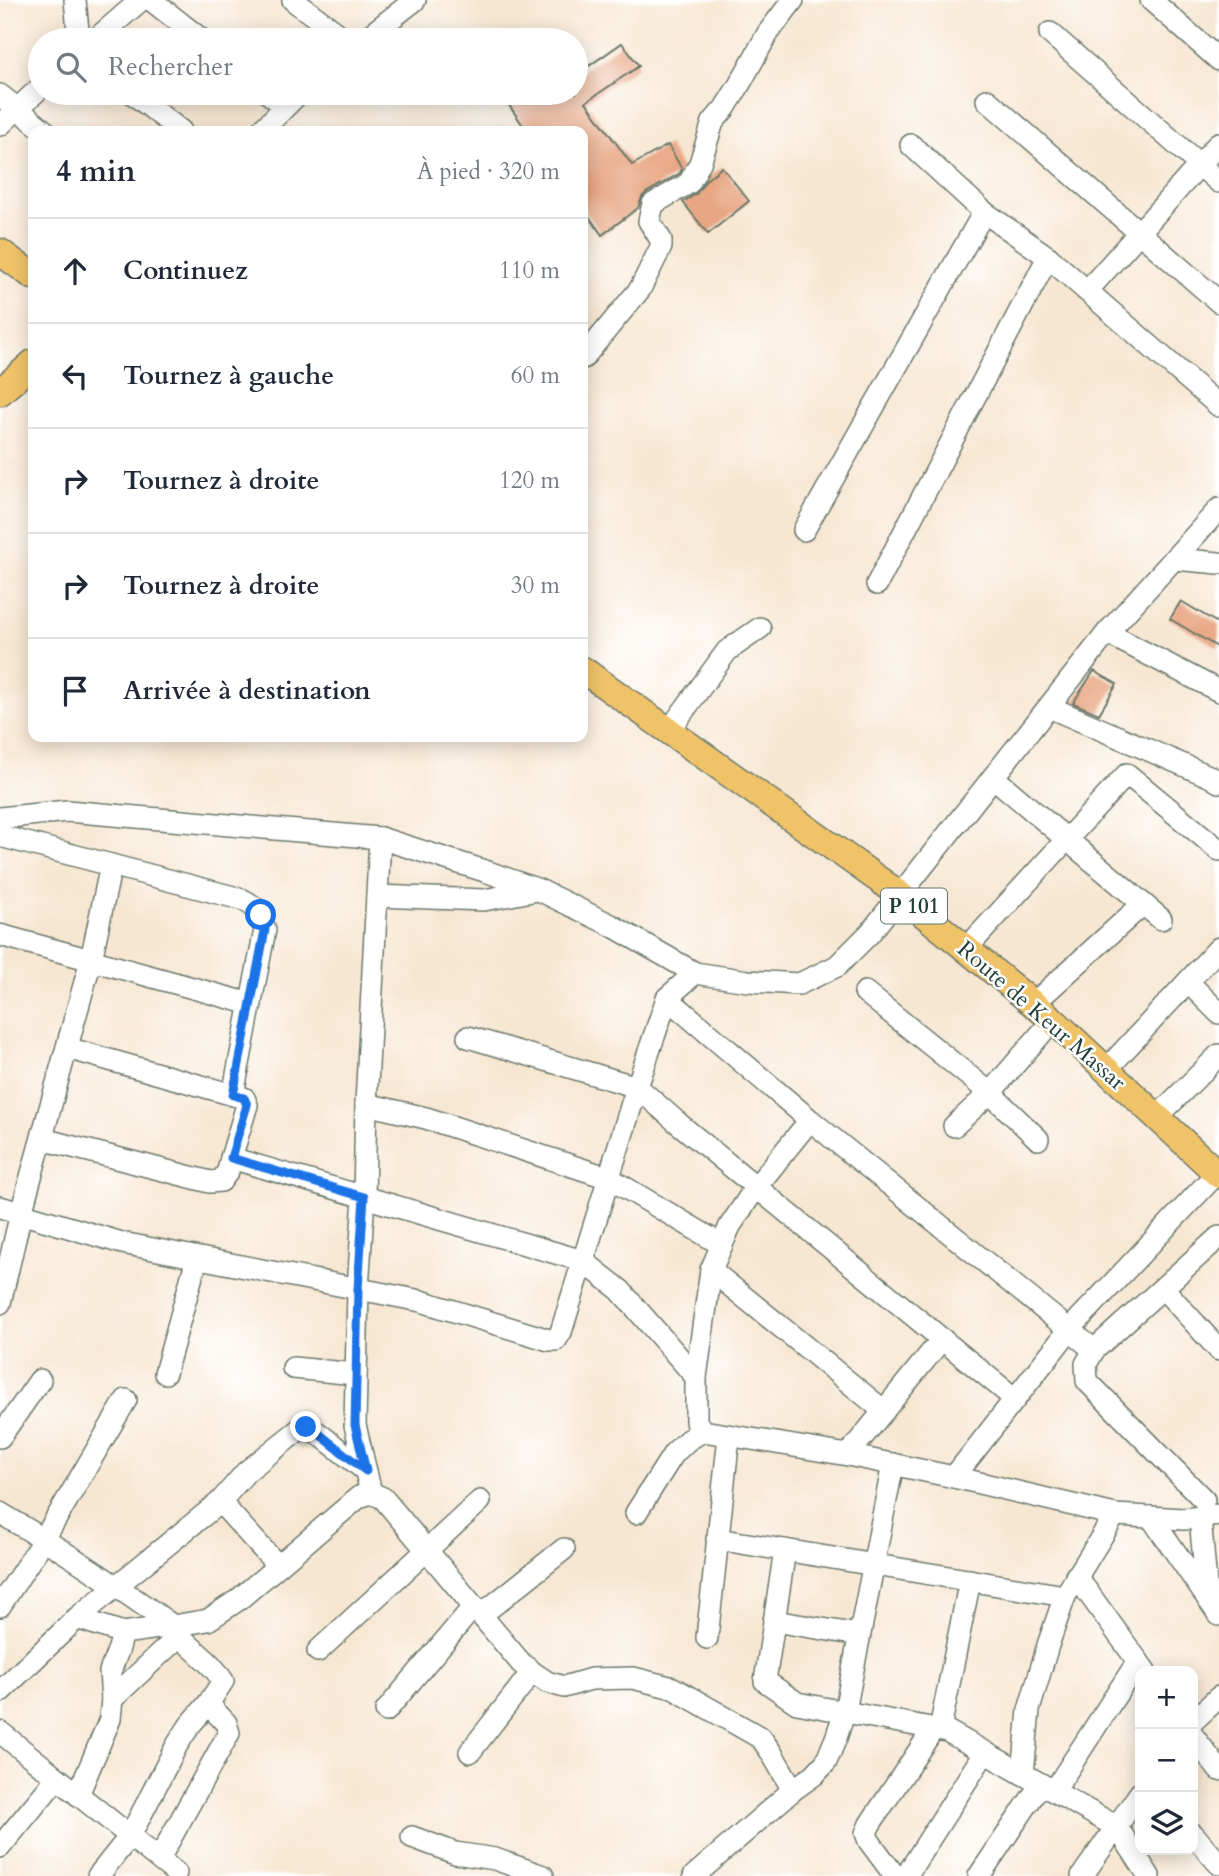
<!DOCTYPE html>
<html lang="fr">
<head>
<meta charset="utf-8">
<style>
  :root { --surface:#fff; --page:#f6f6f7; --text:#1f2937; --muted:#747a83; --line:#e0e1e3 }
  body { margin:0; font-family:Cardo,serif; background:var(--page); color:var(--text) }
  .controls { position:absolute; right:21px; bottom:21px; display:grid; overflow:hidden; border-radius:14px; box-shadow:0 4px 18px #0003 }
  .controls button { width:63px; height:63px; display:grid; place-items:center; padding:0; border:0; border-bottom:2px solid var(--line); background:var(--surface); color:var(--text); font:35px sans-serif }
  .stop { position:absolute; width:21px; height:21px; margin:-16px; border:5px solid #1a73e8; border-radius:50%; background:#fff }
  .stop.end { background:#1a73e8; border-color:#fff; box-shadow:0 2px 7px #0008 }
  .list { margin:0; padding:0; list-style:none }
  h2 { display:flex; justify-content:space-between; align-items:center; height:91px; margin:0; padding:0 28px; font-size:30px }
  h2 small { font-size:23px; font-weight:400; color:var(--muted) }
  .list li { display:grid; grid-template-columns:46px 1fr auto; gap:21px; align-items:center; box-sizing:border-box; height:105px; padding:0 28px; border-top:2px solid var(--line) }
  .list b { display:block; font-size:26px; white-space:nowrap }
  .list em { font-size:23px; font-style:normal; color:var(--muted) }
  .icon { flex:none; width:38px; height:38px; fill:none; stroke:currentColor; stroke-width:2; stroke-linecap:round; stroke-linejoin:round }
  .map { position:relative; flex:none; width:1219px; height:1876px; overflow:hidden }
  .search { position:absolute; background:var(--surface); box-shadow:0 4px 18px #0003; left:28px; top:28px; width:560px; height:77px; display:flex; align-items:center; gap:18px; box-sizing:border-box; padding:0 24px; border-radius:38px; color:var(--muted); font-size:26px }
  .panel { position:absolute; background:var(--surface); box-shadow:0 4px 18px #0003; left:28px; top:126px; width:560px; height:616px; border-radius:14px }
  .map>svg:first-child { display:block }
  .building { fill:#e8a682 }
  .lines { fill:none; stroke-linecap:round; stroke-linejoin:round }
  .minor-casing { stroke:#6b786b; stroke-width:24 }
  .major-casing { stroke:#6b786b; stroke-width:29 }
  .minor { stroke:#fff; stroke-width:21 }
  .major { stroke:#f0c369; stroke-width:26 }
  .route { stroke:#1a73e8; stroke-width:9 }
  .labels { text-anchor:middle; stroke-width:5; stroke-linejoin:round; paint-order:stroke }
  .shield { fill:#fff; stroke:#627771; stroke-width:2 }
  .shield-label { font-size:21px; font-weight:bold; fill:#1f3d34 }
  .street-label { font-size:23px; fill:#1f3d34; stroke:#fff }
</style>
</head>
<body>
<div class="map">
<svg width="1219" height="1876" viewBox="0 0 1219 1876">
  <rect width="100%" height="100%" fill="#fff"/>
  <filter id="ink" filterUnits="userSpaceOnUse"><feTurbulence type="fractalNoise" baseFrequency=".0143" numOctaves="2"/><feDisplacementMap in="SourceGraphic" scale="14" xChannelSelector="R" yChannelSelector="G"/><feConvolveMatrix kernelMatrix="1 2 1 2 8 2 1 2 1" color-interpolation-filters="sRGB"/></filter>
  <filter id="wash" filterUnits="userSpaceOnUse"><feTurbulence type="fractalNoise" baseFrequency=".00686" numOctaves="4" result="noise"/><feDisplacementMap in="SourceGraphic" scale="28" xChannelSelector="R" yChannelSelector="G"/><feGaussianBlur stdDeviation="1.57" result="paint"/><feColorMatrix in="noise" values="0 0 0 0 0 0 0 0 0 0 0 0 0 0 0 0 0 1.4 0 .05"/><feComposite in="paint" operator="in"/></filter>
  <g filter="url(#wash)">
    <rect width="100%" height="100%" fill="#f7e7d2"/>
    <g id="blocks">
      <g class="building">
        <path d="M 622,43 L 639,66 L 586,102 L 632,165 L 668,145 L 682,169 L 680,173 L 646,193 L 642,197 L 638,208 L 602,235 L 583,208 L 583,131 L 527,131 L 506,101 L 518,93 L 576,93 L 576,75 Z"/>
        <path d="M 722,167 L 749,201 L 708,234 L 683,202 L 696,194 L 706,180 Z"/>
        <path d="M 1181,601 L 1219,624 L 1219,648 L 1170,619 Z"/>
        <path d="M 1094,671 L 1117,684 L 1099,714 L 1073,703 Z"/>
      </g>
    </g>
  </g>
  <g filter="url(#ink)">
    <use href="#blocks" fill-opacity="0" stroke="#6b786b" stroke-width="2"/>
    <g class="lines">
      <defs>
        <g id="minor">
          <path d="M 75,0 L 79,40"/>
          <path d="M 151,0 L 202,40"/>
          <path d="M 293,0 L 346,40"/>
          <path d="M 1151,0 L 1219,60"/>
          <path d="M 1050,33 L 1219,182"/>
          <path d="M 95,40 L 141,0"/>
          <path d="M 364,40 L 415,0"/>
          <path d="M 132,93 L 181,131"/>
          <path d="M 268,93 L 285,106"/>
          <path d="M 0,95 L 45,131"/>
          <path d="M 987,100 L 1219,302"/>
          <path d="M 0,125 L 40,88"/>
          <path d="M 261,131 L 299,93"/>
          <path d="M 911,145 L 984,212 L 1048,257 L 1219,406"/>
          <path d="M 1087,291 L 1219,143"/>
          <path d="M 583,358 L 640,289 L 661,247 L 661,240 L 649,221 L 653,204 L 689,183 L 700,163 L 713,122 L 725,108 L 738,87 L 768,33 L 793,0"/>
          <path d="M 804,530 L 984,212"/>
          <path d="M 1174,559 L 1219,563"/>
          <path d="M 877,584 L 1048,257"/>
          <path d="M 1107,633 L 1219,691"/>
          <path d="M 1049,707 L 1211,777 L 1219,782"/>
          <path d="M 669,731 L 727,651 L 760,628"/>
          <path d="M 993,777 L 1161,919"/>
          <path d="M 0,818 L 67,811 L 380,838 L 488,872 L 539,890 L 611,925 L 695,973"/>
          <path d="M 0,836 L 241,899 C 258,907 260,912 265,930 L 233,1095"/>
          <path d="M 377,896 L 484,900 L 537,890"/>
          <path d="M 0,935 L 251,1004"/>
          <path d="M 966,949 L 1127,774 L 1219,850"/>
          <path d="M 1188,982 L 1219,1013"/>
          <path d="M 865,992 L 990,1093 L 1038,1139"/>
          <path d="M 667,998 L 810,1120 L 1094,1350"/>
          <path d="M 1033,1004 L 1143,904"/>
          <path d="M 468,1037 L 637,1087 L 678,1123 L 1015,1399"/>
          <path d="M 67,1048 L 244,1098 L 247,1105 L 231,1158"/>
          <path d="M 1106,1070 L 1219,948"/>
          <path d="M 366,1104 L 426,1118 L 609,1178 L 722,1245"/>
          <path d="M 1157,1117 L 1219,1055"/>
          <path d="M 954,1126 L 990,1093 L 1053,1020"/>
          <path d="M 42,1139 L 210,1182 L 221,1181 L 228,1171 L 231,1158 L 583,1261 L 620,1290 L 696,1377"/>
          <path d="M 0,1207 L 122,1243 L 421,1301 L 549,1340 L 556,1340 L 561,1332 L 637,1087 L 667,998 L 695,973 L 748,981 L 799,984 L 837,966 L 870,933 L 1107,633 L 1219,509"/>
          <path d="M 711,1270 L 884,1411"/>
          <path d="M 1163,1288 L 1219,1350"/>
          <path d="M 0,1303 L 21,1213 L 91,960 L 111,865"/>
          <path d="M 293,1368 L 356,1374"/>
          <path d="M 165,1373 L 197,1258"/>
          <path d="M 703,1431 L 696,1422 L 696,1377 L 711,1270 L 730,1226 L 756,1187 L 810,1120"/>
          <path d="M 0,1437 L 40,1380"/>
          <path d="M 848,1455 L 942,1339"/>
          <path d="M 954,1477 L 1069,1330 L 1217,1173"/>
          <path d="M 371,1493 L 355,1425 L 358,1289 L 364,1197 L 366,1104 L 380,838"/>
          <path d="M 1204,1500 L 1087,1381 L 1086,1364 L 1094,1350 L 1219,1237"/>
          <path d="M 220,1502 L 278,1566"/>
          <path d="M 0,1513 C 60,1548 117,1586 173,1626 C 186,1648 211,1659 223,1681 L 208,1704 L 190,1725 L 177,1745 L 130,1836 L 98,1876"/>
          <path d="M 636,1513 L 674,1453 L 688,1440 L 703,1431 L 848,1455 L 954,1477 L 1115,1515 L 1184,1519 L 1219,1515"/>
          <path d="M 1151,1517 L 1219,1615"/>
          <path d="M 1200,1517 L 1207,1596"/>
          <path d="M 717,1539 L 1065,1596"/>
          <path d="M 785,1550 L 765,1681 L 797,1703 L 947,1731 L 1117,1827 L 1149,1876"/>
          <path d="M 1076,1576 L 1145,1671"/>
          <path d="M 0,1606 L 44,1539 L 126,1400"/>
          <path d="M 481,1615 L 564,1549"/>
          <path d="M 77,1618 L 123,1633"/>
          <path d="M 774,1621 L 859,1635"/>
          <path d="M 707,1638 L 729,1436"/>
          <path d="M 318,1651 L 480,1501"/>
          <path d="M 532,1672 L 547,1682 L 564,1687 L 591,1679 L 633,1678 L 673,1688 L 761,1738 L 771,1752 L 793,1790"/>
          <path d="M 0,1692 L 77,1618 L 220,1502 L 246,1472 L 301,1428 L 306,1427 L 318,1433 L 366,1471"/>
          <path d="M 112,1699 L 179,1636"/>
          <path d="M 386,1711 L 474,1606"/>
          <path d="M 1193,1721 L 1219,1697"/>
          <path d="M 940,1729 L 970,1580"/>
          <path d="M 0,1732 L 176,1873"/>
          <path d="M 1193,1736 L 1219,1770"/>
          <path d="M 1023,1774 L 1029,1710 L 1048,1645 L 1065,1596 L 1115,1515"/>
          <path d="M 1054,1791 L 1138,1661"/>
          <path d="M 78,1795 L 110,1719 L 112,1699 L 110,1672 L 119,1648 L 123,1633 L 173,1626 L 208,1620 L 238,1600 L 359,1497 L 371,1493 L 383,1498 L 521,1663 L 532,1672 L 470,1752"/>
          <path d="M 1193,1834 L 1219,1864"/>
          <path d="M 412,1837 L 455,1853 L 495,1859 L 543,1876"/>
          <path d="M 0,1847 L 57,1778"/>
          <path d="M 159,1859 L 229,1733 L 226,1723 L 208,1704"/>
          <path d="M 694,1876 L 793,1790 L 814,1775 L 826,1762 L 836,1738 L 845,1711 L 893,1464"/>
          <path d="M 895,1876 L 869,1841 L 866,1833 L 870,1824 L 934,1728"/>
          <path d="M 906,1876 L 985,1752"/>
          <path d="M 979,1876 L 1041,1784"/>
          <path d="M 1082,1876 L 1140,1793"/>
        </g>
        <g id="major">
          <path d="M 0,252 L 33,276"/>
          <path d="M 0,392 L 33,363"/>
          <path d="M 583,670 L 899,894 L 1053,1020 L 1219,1175"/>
        </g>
      </defs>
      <use href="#minor" class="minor-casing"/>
      <use href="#major" class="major-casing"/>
      <use href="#minor" class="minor"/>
      <use href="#major" class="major"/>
    </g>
  </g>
  <g class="lines" filter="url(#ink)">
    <path class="route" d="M 261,915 L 265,930 L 233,1095 L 244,1098 L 247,1105 L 231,1158 L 364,1197 L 358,1289 L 355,1425 L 366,1471 L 318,1433 L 306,1427"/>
  </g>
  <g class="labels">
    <rect class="shield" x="881" y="888.5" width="66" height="35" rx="5"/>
    <g class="shield-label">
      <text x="914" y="913">P 101</text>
    </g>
    <g class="street-label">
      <text transform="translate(1042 1015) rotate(41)" y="8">Route de Keur Massar</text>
    </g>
  </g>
</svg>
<div class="controls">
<button>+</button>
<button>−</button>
<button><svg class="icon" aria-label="layers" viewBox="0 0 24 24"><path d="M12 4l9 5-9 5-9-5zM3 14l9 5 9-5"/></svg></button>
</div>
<div class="stop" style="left:261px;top:915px"></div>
<div class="stop end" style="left:306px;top:1427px"></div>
<div class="search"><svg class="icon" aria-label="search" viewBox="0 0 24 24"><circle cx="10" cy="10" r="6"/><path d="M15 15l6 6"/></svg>Rechercher</div>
<section class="panel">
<h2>4 min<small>À pied · 320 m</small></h2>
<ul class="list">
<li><svg class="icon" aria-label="ahead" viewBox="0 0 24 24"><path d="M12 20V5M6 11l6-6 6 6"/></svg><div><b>Continuez</b></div><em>110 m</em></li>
<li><svg class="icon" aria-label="left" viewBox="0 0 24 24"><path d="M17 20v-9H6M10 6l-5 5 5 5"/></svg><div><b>Tournez à gauche</b></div><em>60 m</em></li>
<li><svg class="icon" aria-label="right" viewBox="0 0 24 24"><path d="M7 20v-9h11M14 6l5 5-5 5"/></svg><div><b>Tournez à droite</b></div><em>120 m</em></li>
<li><svg class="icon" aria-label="right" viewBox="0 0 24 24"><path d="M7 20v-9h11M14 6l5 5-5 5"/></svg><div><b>Tournez à droite</b></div><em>30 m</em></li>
<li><svg class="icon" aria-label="arrive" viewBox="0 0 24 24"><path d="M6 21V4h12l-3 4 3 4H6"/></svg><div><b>Arrivée à destination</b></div></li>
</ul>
</section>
</div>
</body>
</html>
